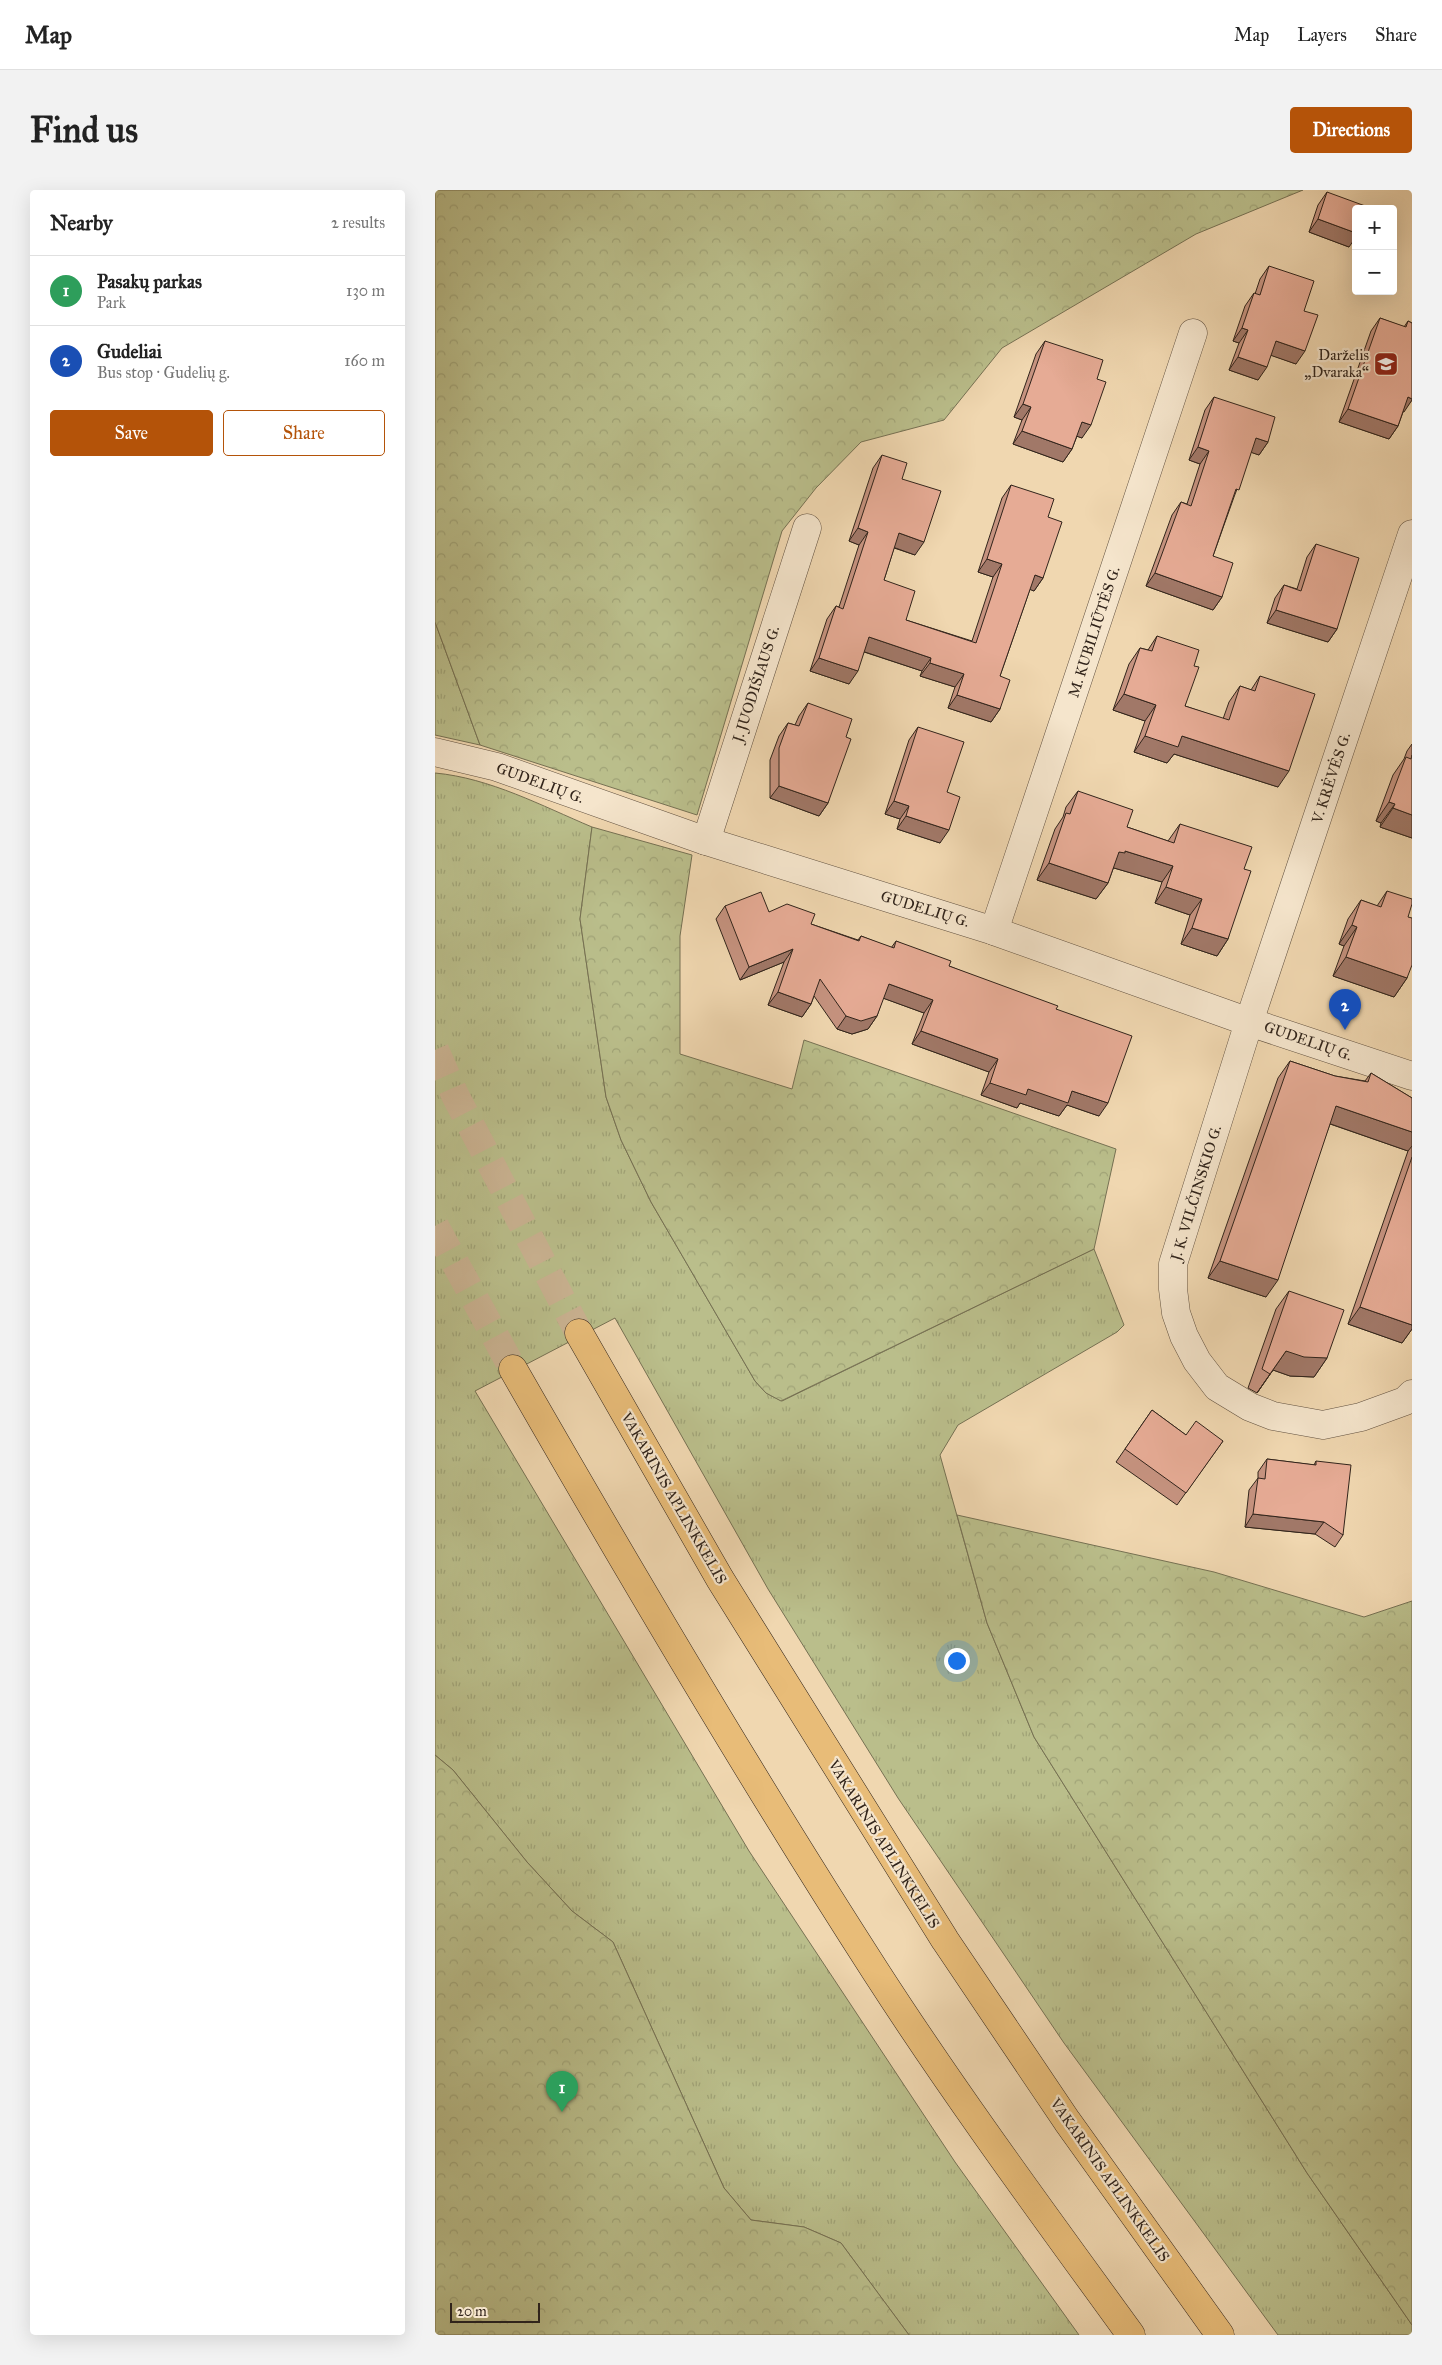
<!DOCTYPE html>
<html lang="en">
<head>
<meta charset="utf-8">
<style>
  :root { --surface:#fff; --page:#f2f2f2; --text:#222; --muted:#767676; --line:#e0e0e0; --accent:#b45309 }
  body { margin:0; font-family:"IM FELL Great Primer",serif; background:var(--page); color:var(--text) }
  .controls { position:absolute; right:15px; top:15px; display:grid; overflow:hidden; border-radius:5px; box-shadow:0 5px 20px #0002 }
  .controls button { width:45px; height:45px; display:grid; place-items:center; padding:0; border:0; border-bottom:1px solid var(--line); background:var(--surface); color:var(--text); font:25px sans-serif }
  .scale { position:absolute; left:15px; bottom:12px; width:90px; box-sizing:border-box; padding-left:5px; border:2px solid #31241b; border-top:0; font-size:14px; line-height:18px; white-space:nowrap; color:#31241b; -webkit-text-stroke:4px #f5e5cc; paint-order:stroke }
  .you { position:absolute; left:521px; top:1470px; width:18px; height:18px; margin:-12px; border:4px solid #fff; border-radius:50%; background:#1a73e8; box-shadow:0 0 0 8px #1a73e833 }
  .badge { display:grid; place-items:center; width:32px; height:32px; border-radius:50%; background:var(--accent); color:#fff; font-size:16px; font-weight:700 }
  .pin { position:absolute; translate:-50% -41px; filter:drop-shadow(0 1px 2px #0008) }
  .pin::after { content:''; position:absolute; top:26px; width:18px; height:15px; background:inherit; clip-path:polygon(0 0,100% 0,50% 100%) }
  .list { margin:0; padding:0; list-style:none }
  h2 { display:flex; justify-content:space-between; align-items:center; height:65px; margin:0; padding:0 20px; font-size:21px }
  h2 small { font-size:16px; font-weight:400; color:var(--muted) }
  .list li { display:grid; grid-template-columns:32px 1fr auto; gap:15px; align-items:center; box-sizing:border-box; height:70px; padding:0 20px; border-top:1px solid var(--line) }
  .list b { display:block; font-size:19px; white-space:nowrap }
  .list p { margin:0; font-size:16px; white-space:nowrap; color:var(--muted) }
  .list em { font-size:16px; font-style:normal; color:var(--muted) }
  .actions { display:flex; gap:10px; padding:15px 20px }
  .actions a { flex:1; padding:11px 0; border:1px solid var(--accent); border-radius:5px; text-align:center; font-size:18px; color:var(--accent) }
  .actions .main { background:var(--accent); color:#fff }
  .map { position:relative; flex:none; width:977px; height:2145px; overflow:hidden; border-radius:5px }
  header { display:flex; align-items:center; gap:30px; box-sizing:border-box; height:70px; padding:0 25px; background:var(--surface); border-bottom:1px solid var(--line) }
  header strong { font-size:24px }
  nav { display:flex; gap:28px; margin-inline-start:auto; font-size:18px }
  .intro { display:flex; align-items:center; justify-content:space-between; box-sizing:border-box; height:120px; padding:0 30px }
  h1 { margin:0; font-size:35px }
  .button { padding:12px 22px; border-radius:5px; background:var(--accent); color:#fff; font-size:18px; font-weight:700 }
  main { display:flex; gap:30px; padding:0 30px }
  aside { flex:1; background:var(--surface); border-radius:5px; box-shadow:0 5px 20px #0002 }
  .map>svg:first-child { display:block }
  .grass { fill:url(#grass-tufts); stroke:#767153 }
  .forest { fill:url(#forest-crowns); stroke:#767153 }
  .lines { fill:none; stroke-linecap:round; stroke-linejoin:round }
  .highway-tunnel { stroke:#cab392; stroke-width:28; stroke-dasharray:28 14; stroke-linecap:butt }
  .minor-casing { stroke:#615140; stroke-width:29 }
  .highway-casing { stroke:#31241b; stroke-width:29 }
  .minor { stroke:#f5e5cc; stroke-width:28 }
  .highway { stroke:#e8bc78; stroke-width:28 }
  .wall { fill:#c69380; stroke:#31241b }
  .shaded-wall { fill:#a17868; stroke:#31241b }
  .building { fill:#e6ab95; stroke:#31241b }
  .labels { text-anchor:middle; stroke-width:4.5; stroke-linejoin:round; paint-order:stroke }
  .poi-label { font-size:15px; fill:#31241b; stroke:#f5e5cc; text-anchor:end }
  .street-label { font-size:15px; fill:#31241b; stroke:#f5e5cc }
</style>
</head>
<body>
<header>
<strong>Map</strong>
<nav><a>Map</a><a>Layers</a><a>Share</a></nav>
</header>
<div class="intro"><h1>Find us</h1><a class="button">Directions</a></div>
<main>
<aside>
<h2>Nearby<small>2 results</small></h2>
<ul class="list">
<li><span class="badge" style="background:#2e9e5b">1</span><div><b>Pasakų parkas</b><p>Park</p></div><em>130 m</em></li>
<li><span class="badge" style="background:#1a4fb4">2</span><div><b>Gudeliai</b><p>Bus stop · Gudelių g.</p></div><em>160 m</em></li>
</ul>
<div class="actions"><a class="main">Save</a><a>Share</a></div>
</aside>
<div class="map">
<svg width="977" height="2145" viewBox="0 0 977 2145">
  <defs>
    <pattern id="grass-tufts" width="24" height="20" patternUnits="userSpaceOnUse" patternTransform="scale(1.25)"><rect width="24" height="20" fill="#babe8b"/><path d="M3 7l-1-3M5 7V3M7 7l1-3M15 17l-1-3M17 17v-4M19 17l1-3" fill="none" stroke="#a0a377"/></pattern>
    <pattern id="forest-crowns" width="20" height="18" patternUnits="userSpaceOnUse" patternTransform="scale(1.25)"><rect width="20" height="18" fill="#babe8b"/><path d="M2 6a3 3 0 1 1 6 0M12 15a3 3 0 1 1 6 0" fill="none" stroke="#a0a377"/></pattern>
  </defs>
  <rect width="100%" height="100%" fill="#f0d7b0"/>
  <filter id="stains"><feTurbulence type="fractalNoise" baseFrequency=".004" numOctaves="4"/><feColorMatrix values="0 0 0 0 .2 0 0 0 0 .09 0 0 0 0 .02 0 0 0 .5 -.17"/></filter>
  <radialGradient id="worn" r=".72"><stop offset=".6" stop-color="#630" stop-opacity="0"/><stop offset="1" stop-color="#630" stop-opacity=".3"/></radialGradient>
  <g class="grass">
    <path d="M 0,432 L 45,555 L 0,545 Z"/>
    <path d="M 0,583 C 55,588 107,616 157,637 L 145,729 L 171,907 L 186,950 L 216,1012 L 320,1191 L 331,1203 L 347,1211 L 659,1059 L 689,1135 L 682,1142 L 523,1235 L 505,1265 L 552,1433 L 599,1547 L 872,1983 L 977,2135 L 977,2145 L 843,2145 L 629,1853 L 463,1608 L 333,1399 L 180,1128 L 40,1201 L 314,1661 L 520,1972 L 644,2145 L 474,2145 L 406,2053 L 369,2037 L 316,2030 L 289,1998 L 178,1752 L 137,1721 L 92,1672 L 18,1580 L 0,1565 Z"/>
  </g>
  <g class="forest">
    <path d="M 0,0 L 868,0 L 761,44 L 567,158 L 509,230 L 426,252 L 381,298 L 347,341 L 262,625 L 45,555 L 0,432 Z"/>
    <path d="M 157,637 L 257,665 L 245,746 L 245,864 L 357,899 L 369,850 L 681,959 L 659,1059 L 346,1211 L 331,1203 L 320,1191 L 216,1012 L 186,950 L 171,907 L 145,729 Z"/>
    <path d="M 522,1325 L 779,1382 L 929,1427 L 977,1411 L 977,2135 L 872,1983 L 599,1547 L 552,1433 Z"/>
    <path d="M 0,1565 L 18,1580 L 92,1672 L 137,1721 L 178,1752 L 289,1998 L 316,2030 L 369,2037 L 406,2053 L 474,2145 L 0,2145 Z"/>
  </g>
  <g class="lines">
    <g class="highway-tunnel">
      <path d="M 0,860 L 20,905 L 144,1143"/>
      <path d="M 0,1036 L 78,1179"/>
    </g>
    <defs>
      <g id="minor">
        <path d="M 977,344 L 814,832 L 738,1074 L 738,1099 L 741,1123 L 749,1146 L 762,1171 L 782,1197 L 815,1217 L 838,1226 L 888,1235 L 926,1227 L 970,1211 L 977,1204"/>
        <path d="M 0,562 L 62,577 L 271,651 L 559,741 L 814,832 L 977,886"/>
        <path d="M 271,651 L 372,338"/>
        <path d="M 559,741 L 758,143"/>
      </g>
      <g id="highway">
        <path d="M 144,1143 L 285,1389 L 510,1750 L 632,1931 L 785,2145"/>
        <path d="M 78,1179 C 195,1383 314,1585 441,1782 C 521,1906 609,2025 696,2145"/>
      </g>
    </defs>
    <use href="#minor" class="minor-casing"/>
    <use href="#highway" class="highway-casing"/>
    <use href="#minor" class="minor"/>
    <use href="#highway" class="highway"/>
  </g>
  <g class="wall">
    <path d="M 892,2 L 914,57 L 874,42 L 883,15 Z"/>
    <path d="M 834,76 L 869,121 L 861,174 L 836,165 L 823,190 L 794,180 L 804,153 L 798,151 L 810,116 L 819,103 L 820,104 L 825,89 Z"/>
    <path d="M 945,128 L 969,137 L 973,131 L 977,133 L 977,210 L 968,222 L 963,236 L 954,249 L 904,232 L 936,141 Z"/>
    <path d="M 610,151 L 662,189 L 647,248 L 642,246 L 637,259 L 628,272 L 578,254 L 587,230 L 579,227 L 601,164 Z"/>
    <path d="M 779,207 L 833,252 L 824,265 L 816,262 L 799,307 L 778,366 L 787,407 L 778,420 L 711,396 L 737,325 L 746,312 L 752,314 L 765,274 L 754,270 L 770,220 Z"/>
    <path d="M 447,265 L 467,289 L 480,365 L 459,358 L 449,390 L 471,430 L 537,451 L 558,387 L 543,382 L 567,308 L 576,295 L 613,327 L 608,388 L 599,401 L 595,399 L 565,486 L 565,519 L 556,532 L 513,518 L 520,497 L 485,486 L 487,481 L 429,462 L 414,494 L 375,481 L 392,429 L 401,416 L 404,417 L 424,355 L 414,351 L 438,278 Z"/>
    <path d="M 881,354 L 902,439 L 893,452 L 832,433 L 840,408 L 849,395 L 862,399 L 872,367 Z"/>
    <path d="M 722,446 L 759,476 L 750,516 L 788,529 L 794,512 L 805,496 L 816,500 L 825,486 L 843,597 L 739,564 L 732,573 L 699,562 L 710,531 L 678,520 L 694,474 L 705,458 L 713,460 Z"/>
    <path d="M 373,513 L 411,547 L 393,613 L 384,626 L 335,608 L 335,570 L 344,546 L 353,533 L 360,535 L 364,526 Z"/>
    <path d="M 483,537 L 512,602 L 505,653 L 462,639 L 465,629 L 450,624 L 474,550 Z"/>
    <path d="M 977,554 L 977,648 L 945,637 L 946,633 L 941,631 L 958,585 L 969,569 L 972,561 Z"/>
    <path d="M 643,601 L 692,637 L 733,651 L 745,634 L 809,679 L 793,749 L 782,766 L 746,754 L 755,725 L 720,713 L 727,692 L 679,678 L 678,679 L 673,693 L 661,709 L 602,690 L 620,639 L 628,627 L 631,617 Z"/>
    <path d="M 952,701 L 973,727 L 972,788 L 959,807 L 898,786 L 909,756 L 904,754 L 913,729 L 926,710 L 942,716 Z"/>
    <path d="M 290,716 L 334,722 L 376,734 L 423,750 L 426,746 L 456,758 L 461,751 L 514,776 L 621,819 L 664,926 L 632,915 L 624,926 L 585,913 L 582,918 L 546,905 L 554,882 L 477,854 L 489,823 L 448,808 L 442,826 L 433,839 L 417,844 L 402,839 L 379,806 L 376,814 L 367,827 L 333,815 L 349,772 L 305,790 L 281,729 Z"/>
    <path d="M 855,871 L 900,886 L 930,891 L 936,883 L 977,908 L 977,1139 L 967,1153 L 913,1134 L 973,961 L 895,934 L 831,1107 L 773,1088 L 843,888 Z"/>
    <path d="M 854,1101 L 892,1168 L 879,1187 L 855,1186 L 838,1180 L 822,1203 L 813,1198 L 841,1119 Z"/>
    <path d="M 717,1220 L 751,1245 L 788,1251 L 742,1315 L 681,1272 Z"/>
    <path d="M 832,1269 L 879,1275 L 881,1271 L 908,1345 L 900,1357 L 880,1344 L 810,1337 L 814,1300 L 823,1288 L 823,1282 Z"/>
  </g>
  <g class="shaded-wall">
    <path d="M 883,29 L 921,43 L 921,47 L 914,57 L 874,42 Z"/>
    <path d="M 807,138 L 813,140 L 804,153 L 798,151 Z"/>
    <path d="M 841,151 L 870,161 L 861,174 L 832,164 Z"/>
    <path d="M 803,167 L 832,177 L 823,190 L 794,180 Z"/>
    <path d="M 973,207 L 977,209 L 977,210 L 969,222 L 964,220 Z"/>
    <path d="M 588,214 L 596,217 L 587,230 L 579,227 Z"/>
    <path d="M 913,219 L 963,236 L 954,249 L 904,232 Z"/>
    <path d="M 647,232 L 656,235 L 647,248 L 638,245 Z"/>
    <path d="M 587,241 L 637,259 L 628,272 L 578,254 Z"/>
    <path d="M 821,248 L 833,252 L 824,265 L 812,261 Z"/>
    <path d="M 763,257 L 774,261 L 765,274 L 754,270 Z"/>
    <path d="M 423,338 L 433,342 L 424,355 L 414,351 Z"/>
    <path d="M 464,343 L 489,352 L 480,365 L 455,356 Z"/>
    <path d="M 552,369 L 567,374 L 558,387 L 543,382 Z"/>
    <path d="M 720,383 L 787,407 L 778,420 L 711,396 Z"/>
    <path d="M 600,385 L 608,388 L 599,401 L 591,398 Z"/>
    <path d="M 841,420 L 902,439 L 893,452 L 832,433 Z"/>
    <path d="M 434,447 L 496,468 L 487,481 L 424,460 Z"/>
    <path d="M 384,468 L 423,481 L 414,494 L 375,481 Z"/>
    <path d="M 495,473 L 529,484 L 520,497 L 485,486 Z"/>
    <path d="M 689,504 L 721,515 L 710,531 L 678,520 Z"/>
    <path d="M 522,505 L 565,519 L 556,532 L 513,518 Z"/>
    <path d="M 710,546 L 747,546 L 854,581 L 843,597 L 739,564 L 732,573 L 699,562 Z"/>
    <path d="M 344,596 L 393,613 L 384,626 L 335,608 Z"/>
    <path d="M 459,611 L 474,616 L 465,629 L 450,624 Z"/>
    <path d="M 954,612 L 960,614 L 946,633 L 941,631 Z"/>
    <path d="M 958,618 L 977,625 L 977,648 L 945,637 Z"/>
    <path d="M 471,626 L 514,640 L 505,653 L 462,639 Z"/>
    <path d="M 690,661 L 738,676 L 727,692 L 679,678 L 678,679 L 672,678 L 684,662 Z"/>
    <path d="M 614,673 L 673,693 L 661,709 L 602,690 Z"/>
    <path d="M 731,697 L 767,709 L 755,725 L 720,713 Z"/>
    <path d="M 917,735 L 922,737 L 909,756 L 904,754 Z"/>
    <path d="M 757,738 L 793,749 L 782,766 L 746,754 Z"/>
    <path d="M 358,759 L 349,772 L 305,790 L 314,777 Z"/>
    <path d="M 911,767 L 972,788 L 959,807 L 898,786 Z"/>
    <path d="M 454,794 L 498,810 L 489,823 L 445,807 Z"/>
    <path d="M 343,802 L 376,814 L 367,827 L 333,815 Z"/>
    <path d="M 411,826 L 442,826 L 433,839 L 417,844 L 402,839 Z"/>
    <path d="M 486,841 L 563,869 L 554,882 L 477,854 Z"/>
    <path d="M 555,893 L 593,899 L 637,901 L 673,913 L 664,926 L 632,915 L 624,926 L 585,913 L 582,918 L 546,905 Z"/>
    <path d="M 901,916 L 977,942 L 977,956 L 973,961 L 890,932 Z"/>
    <path d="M 785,1071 L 843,1090 L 831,1107 L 773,1088 Z"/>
    <path d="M 925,1117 L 977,1135 L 977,1139 L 967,1153 L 913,1134 Z"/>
    <path d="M 851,1161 L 892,1168 L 879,1187 L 855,1186 L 838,1180 L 822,1203 Z"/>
    <path d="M 818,1324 L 889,1332 L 880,1344 L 810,1337 Z"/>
  </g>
  <g class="building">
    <path d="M 892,2 L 933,17 L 932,19 L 921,19 L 921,43 L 883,29 Z"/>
    <path d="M 834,76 L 879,91 L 869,121 L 883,125 L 870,161 L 841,151 L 832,177 L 803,167 L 813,140 L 807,138 L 819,103 L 825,105 Z"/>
    <path d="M 945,128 L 971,137 L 973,131 L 977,133 L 977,209 L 973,207 L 963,236 L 913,219 Z"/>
    <path d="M 610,151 L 668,170 L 662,189 L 671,192 L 656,235 L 647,232 L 637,259 L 587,241 L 596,217 L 588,214 Z"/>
    <path d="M 779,207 L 840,227 L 833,252 L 821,248 L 804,300 L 801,299 L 778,366 L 798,373 L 787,407 L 720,383 L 746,312 L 756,316 L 774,261 L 763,257 Z"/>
    <path d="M 447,265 L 472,273 L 467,289 L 506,301 L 489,352 L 464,343 L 449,390 L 480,401 L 471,430 L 541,453 L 567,374 L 552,369 L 576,295 L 619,309 L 613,327 L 627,332 L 608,388 L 600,385 L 565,486 L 575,490 L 565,519 L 522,505 L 529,484 L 495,473 L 496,468 L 434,447 L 423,481 L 384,468 L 401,416 L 408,419 L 433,342 L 423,338 Z"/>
    <path d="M 881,354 L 924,368 L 902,439 L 841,420 L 849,395 L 866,401 Z"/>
    <path d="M 722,446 L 764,460 L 759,476 L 764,477 L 750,516 L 794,530 L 805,496 L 820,501 L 825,486 L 880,504 L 854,581 L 747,546 L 743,557 L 710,546 L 721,515 L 689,504 L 705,458 L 717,461 Z"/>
    <path d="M 373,513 L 417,529 L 411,547 L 416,549 L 393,613 L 344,596 L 344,558 L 353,533 L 364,536 Z"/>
    <path d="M 483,537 L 529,552 L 512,602 L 525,607 L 514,640 L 471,626 L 474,616 L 459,611 Z"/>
    <path d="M 977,565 L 977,625 L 958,618 L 960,614 L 954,612 L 971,567 L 976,569 Z"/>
    <path d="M 643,601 L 698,620 L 692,637 L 739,653 L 745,634 L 817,657 L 809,679 L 816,681 L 793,749 L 757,738 L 767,709 L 731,697 L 738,676 L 690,661 L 690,663 L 684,662 L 673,693 L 614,673 L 631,623 L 635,624 Z"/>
    <path d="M 952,701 L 977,709 L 977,714 L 973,727 L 977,728 L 977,775 L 972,788 L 911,767 L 922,737 L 917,735 L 926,710 L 946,717 Z"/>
    <path d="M 326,702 L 334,722 L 352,714 L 380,724 L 376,734 L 424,751 L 426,746 L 459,758 L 461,751 L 516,771 L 514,776 L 623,816 L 621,819 L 697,846 L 673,913 L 637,901 L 633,913 L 593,899 L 591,905 L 555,893 L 563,869 L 486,841 L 498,810 L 454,794 L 442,826 L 426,831 L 411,826 L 385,789 L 376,814 L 343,802 L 358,759 L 314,777 L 290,716 Z"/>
    <path d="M 855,871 L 900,886 L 933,892 L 936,883 L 977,908 L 977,942 L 901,916 L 843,1090 L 785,1071 Z"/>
    <path d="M 977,967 L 977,1135 L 925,1117 Z"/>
    <path d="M 854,1101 L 909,1120 L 892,1168 L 869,1167 L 851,1161 L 835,1184 L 827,1179 Z"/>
    <path d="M 717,1220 L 751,1245 L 761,1231 L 788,1251 L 751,1303 L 690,1259 Z"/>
    <path d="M 832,1269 L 881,1275 L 881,1271 L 916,1275 L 908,1345 L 889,1332 L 818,1324 L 823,1288 L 830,1289 Z"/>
  </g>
  <defs>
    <symbol id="school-square" viewBox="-11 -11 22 22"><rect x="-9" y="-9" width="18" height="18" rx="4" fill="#8f2418" stroke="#f5e5cc"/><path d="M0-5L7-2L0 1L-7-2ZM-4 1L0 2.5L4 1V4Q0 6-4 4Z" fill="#fff"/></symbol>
  </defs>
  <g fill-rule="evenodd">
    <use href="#school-square" x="937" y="160" width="28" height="28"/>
  </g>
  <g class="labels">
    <g class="poi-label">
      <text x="934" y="170">Darželis<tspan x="934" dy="17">„Dvaraka“</tspan></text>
    </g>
    <g class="street-label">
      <text transform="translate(659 442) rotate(-72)" y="5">M. KUBILIŪTĖS G.</text>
      <text transform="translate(321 494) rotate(-72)" y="5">J. JUODIŠIAUS G.</text>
      <text transform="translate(896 588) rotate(-72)" y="5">V. KRĖVĖS G.</text>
      <text transform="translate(105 593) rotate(20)" y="5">GUDELIŲ G.</text>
      <text transform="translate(490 719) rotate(17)" y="5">GUDELIŲ G.</text>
      <text transform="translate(873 851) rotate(19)" y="5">GUDELIŲ G.</text>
      <text transform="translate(761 1003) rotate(-73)" y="5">J. K. VILČINSKIO G.</text>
      <text transform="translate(239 1308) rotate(60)" y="5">VAKARINIS APLINKKELIS</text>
      <text transform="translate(449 1654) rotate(58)" y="5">VAKARINIS APLINKKELIS</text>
      <text transform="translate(675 1990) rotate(55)" y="5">VAKARINIS APLINKKELIS</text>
    </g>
  </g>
  <rect width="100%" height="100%" filter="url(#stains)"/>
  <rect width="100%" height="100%" fill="url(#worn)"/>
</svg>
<div class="controls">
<button>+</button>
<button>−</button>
</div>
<div class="scale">20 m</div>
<div class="you"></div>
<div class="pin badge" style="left:127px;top:1922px;background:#2e9e5b">1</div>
<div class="pin badge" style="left:910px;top:840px;background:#1a4fb4">2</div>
</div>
</main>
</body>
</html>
